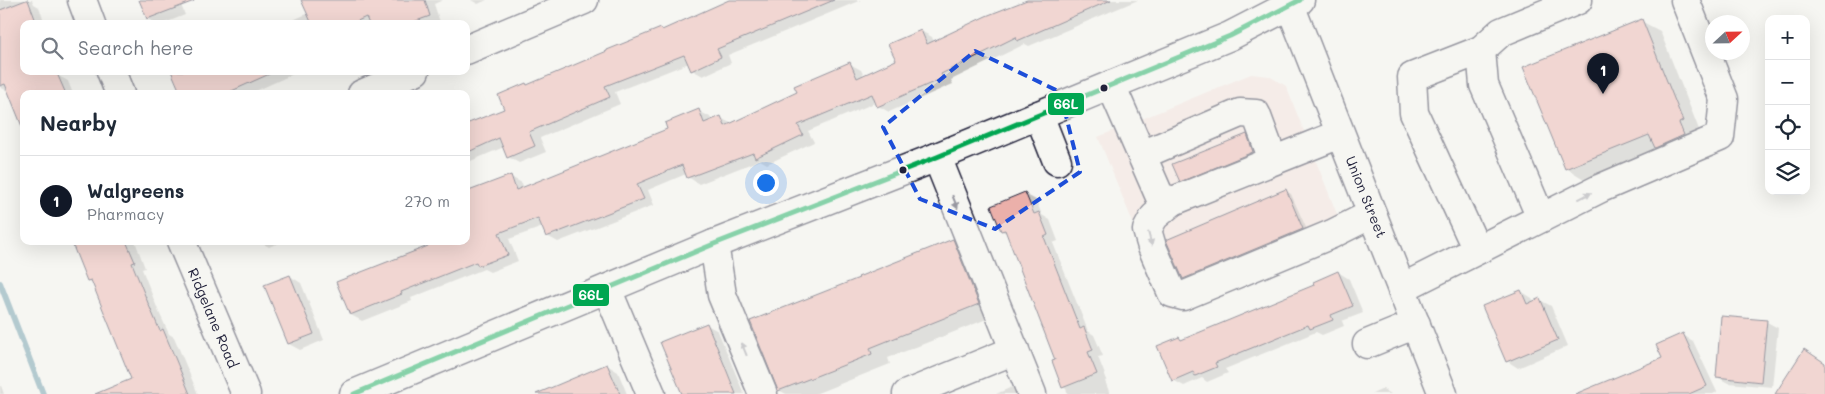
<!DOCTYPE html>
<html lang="en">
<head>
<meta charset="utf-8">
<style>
  :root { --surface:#fff; --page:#f2f2f3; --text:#1f2937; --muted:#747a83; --line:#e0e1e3; --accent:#111827 }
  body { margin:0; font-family:Mali,sans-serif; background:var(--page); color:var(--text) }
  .controls { position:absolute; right:15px; top:15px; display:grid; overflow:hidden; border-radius:10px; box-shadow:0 5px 20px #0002 }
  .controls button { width:45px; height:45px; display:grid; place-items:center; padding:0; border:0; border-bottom:1px solid var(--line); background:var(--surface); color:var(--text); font:25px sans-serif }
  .compass { position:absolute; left:1705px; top:15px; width:45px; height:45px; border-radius:50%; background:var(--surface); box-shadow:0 5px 20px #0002; rotate:68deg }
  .you { position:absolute; left:765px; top:182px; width:18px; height:18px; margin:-12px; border:4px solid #fff; border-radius:50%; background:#1a73e8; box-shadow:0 0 0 8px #1a73e833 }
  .badge { display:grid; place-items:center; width:32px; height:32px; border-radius:50%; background:var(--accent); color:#fff; font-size:16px; font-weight:700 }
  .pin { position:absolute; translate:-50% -41px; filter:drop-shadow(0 1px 2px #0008) }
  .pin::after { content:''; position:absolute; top:26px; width:18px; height:15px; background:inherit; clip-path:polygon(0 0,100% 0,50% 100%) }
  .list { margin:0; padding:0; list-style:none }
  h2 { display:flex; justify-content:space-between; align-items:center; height:65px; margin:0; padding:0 20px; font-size:21px }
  h2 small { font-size:16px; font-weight:400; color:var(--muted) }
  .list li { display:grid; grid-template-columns:32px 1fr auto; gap:15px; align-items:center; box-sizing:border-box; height:90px; padding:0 20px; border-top:1px solid var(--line) }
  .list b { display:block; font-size:19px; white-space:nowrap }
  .list p { margin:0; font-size:16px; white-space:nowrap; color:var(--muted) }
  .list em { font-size:16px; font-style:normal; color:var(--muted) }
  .icon { flex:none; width:28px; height:28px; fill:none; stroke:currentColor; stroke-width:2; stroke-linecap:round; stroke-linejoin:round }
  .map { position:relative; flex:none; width:1825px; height:394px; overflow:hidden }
  .search { position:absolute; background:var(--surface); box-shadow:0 5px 20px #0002; left:20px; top:20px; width:450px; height:55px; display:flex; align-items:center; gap:12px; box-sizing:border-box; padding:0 18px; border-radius:10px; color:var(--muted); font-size:19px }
  .panel { position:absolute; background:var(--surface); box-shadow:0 5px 20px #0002; left:20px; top:90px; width:450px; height:155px; border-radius:10px }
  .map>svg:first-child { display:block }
  .built { fill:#f3e1dc }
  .shadow { fill:#0003 }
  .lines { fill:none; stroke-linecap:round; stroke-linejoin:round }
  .stream { stroke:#6494a5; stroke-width:6 }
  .building { fill:#ebb0aa; stroke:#22223b }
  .minor-casing { stroke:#22223b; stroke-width:31 }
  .minor { stroke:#f6f6f2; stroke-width:28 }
  .bus-1-casing { stroke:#f6f6f2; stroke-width:9 }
  .bus-1 { stroke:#00a651; stroke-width:5 }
  .oneway { fill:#9797a0 }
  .marked { fill:none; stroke:#1d4ed8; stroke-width:4; stroke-dasharray:10 6; stroke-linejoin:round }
  .bus-dot { fill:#22223b; stroke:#f6f6f2; stroke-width:2 }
  .labels { text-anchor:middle; stroke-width:4; stroke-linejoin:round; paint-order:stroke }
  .street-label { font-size:14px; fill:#22223b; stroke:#f6f6f2 }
  .line-badge { stroke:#f6f6f2; stroke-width:2 }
  .badge-label { font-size:14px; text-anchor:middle; font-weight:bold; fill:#fff }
</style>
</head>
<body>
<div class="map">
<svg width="1825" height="394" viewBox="0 0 1825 394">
  <rect width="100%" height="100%" fill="#f6f6f2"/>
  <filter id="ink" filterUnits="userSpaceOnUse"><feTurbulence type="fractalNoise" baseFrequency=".02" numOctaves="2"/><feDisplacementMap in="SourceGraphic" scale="10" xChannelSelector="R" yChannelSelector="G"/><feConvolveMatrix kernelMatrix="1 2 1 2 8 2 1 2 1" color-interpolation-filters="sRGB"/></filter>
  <g filter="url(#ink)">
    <path class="built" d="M 1251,74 L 1269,76 L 1286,86 L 1347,239 L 1169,311 L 1098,137 Z"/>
    <g class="shadow">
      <path d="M 0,0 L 32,0 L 34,4 L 39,7 L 45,24 L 24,24 L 24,71 L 57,75 L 68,81 L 73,94 L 24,94 L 24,127 L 9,92 L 0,87 Z"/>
      <path d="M 141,0 L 179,0 L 185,15 L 162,24 L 157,24 L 148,19 Z"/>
      <path d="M 303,0 L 443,0 L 434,4 L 440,22 L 435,24 L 284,24 L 309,13 Z"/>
      <path d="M 471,0 L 487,0 L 478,4 Z"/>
      <path d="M 734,0 L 861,0 L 728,55 L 731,63 L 703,76 L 692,70 L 689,63 L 615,92 L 620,104 L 540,138 L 546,152 L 519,163 L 508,157 L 504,147 L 466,163 L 466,125 L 506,110 L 528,86 Z"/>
      <path d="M 1029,0 L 1138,0 L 1029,46 L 1025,44 L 951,80 L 953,84 L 889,112 L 878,106 L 877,102 L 808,131 L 814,142 L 767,164 L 760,160 L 699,184 L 688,177 L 686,174 L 648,190 L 654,205 L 558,242 L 547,236 L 543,227 L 509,239 L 518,261 L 490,272 L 484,269 L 411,298 L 412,301 L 362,321 L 351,315 L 466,241 L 511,177 L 522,183 L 524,189 L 669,130 L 699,111 L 710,117 L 712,122 L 721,118 L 732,124 L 798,93 L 850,64 L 861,70 L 864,76 L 897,61 L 921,31 L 932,37 L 934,42 Z"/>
      <path d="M 1641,21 L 1660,31 L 1700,132 L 1584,179 L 1566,168 Z"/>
      <path d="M 173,71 L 300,71 L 249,94 L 183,94 Z"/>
      <path d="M 1247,136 L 1252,139 L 1256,149 L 1182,179 L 1182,182 L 1257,152 L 1258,155 L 1186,184 L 1181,181 L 1174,165 Z"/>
      <path d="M 1286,191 L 1291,194 L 1308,232 L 1189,281 L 1184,278 Z"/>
      <path d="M 1025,194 L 1036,200 L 1042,215 L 1050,220 L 1058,241 L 1053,243 L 1088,331 L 1094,335 L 1103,356 L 1098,357 L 1107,380 L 1105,381 L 1110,394 L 1068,394 L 1066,389 L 1063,387 L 1057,361 L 1008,234 L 1002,231 Z"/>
      <path d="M 953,240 L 971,251 L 997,315 L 888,358 L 890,364 L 815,394 L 786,394 L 779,390 Z"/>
      <path d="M 72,241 L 135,241 L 145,268 L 142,269 L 158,310 L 169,334 L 174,337 L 198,394 L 121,394 L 133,379 L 93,283 L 88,280 Z"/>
      <path d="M 258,241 L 284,241 L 269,247 Z"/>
      <path d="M 1338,272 L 1349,279 L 1363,313 L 1342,321 L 1344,326 L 1322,335 L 1316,332 L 1225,369 L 1228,373 L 1207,382 L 1202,378 L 1184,386 L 1173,380 L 1179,338 L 1184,341 L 1316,286 Z"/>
      <path d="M 290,276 L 301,283 L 324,340 L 300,350 L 289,344 L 266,286 Z"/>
      <path d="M 1521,291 L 1532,298 L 1534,302 L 1540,300 L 1551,306 L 1568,346 L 1518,368 L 1507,361 Z"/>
      <path d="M 1767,322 L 1778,328 L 1772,387 L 1728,383 L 1717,377 Z"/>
      <path d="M 707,325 L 718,331 L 744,394 L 683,394 Z"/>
      <path d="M 1683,335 L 1693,341 L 1717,392 L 1713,394 L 1576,394 L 1664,359 Z"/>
      <path d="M 607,365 L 618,372 L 627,394 L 567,394 Z"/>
      <path d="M 0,383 L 4,394 L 0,394 Z"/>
      <path d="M 1012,387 L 1024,394 L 996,394 Z"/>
      <path d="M 1383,389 L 1391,394 L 1372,394 Z"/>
    </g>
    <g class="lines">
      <path class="stream" d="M 0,283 L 43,394"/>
    </g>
    <g class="building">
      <path d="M 26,0 L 28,0 L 37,24 L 24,24 L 24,71 L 56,71 L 66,94 L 24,94 L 23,129 L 5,84 L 0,86 L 0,10 Z"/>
      <path d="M 139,0 L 194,0 L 194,1 L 147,19 Z"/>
      <path d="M 301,0 L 425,0 L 430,16 L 408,24 L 369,24 L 366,17 L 351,24 L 312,24 Z"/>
      <path d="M 729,0 L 834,0 L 717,49 L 721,57 L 691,71 L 684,55 L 605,86 L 610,97 L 529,132 L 535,146 L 507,158 L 499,138 L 466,153 L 466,124 L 504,109 L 498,95 L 526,83 L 527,85 L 607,51 L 607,50 L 661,28 L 662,30 Z"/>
      <path d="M 1027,0 L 1111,0 L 1017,41 L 1016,37 L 941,74 L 943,78 L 877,107 L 872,94 L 798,125 L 803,135 L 755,158 L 753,153 L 687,178 L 682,165 L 637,184 L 644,199 L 546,237 L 538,218 L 499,233 L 508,255 L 478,266 L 476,262 L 401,292 L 402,294 L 350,315 L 336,282 L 428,246 L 426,241 L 466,241 L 466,192 L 511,175 L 516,190 L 667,129 L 665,123 L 699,109 L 704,123 L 721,116 L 725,126 L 797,92 L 794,86 L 850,62 L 857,78 L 896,60 L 888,44 L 921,30 L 927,44 L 986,16 Z"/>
      <path d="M 1642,19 L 1683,121 L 1679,123 L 1684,135 L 1655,148 L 1649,135 L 1565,169 L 1523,67 Z"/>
      <path d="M 171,71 L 276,71 L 225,94 L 181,94 Z"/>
      <path d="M 1247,134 L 1253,152 L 1180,182 L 1172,164 Z"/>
      <path d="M 1286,189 L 1303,229 L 1183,279 L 1166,240 Z"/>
      <path d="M 1025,192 L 1034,214 L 1039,212 L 1048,235 L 1044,237 L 1080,329 L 1084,327 L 1093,350 L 1088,352 L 1097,374 L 1062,388 L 1052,361 L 1055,360 L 1005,230 L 1001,231 L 991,206 Z"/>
      <path d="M 953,239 L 979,304 L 870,348 L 872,354 L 778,391 L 750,321 L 859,278 L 858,277 Z"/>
      <path d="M 71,241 L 126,241 L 135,262 L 132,263 L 148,303 L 160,331 L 163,329 L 190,394 L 95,394 L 131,379 L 91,280 L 87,281 Z"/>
      <path d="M 1338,271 L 1353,306 L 1331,315 L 1333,320 L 1310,329 L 1308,325 L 1215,363 L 1217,367 L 1195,376 L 1193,372 L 1172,381 L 1157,346 L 1179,337 L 1181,340 L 1314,285 L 1313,282 Z"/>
      <path d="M 290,275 L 314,334 L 288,344 L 264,285 Z"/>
      <path d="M 1521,290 L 1527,304 L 1540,298 L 1558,340 L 1506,362 L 1482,306 Z"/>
      <path d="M 1721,316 L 1767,320 L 1761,382 L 1716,377 Z"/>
      <path d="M 707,323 L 724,364 L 736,394 L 682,394 L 660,342 Z"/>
      <path d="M 1683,333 L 1707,386 L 1689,394 L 1575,394 L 1662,358 L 1656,345 Z"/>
      <path d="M 1804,349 L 1825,363 L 1825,394 L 1775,394 Z"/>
      <path d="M 607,364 L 620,394 L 536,394 Z"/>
    </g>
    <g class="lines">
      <defs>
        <g id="minor">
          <path d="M 82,0 L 91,24"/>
          <path d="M 1288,0 L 1443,394"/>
          <path d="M 466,50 L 584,0"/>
          <path d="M 111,71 L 120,94"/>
          <path d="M 1111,85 L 1160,197 L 1173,201 L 1340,134"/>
          <path d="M 362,94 L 415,71"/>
          <path d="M 1039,115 L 1057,161"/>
          <path d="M 1142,155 L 1240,113 L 1256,114 L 1273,160"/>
          <path d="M 937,157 L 1032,394"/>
          <path d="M 1173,201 L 1154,217 L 1147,230 L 1152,247 L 1172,293 L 1183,296 L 1332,234 L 1372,214"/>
          <path d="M 1541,218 L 1484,85 L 1481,50 L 1501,32 L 1578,0"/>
          <path d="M 181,241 L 246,394"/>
          <path d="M 714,244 L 722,295 L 763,394"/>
          <path d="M 1477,250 L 1414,113 L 1412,77 L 1481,50"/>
          <path d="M 1402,288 L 1601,188 L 1720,137 L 1724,99 L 1685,0"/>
          <path d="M 607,289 L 651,394"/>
          <path d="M 1367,344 L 1416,324"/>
          <path d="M 354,394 L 714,244 L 937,157 L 1230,36 L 1300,0"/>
          <path d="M 907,394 L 1015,350"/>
        </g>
      </defs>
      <use href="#minor" class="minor-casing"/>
      <use href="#minor" class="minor"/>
      <defs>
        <path id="bus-1" d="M 354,394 L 714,244 L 937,157 L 1230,36 L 1300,0"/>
      </defs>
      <use href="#bus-1" class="bus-1-casing"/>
      <use href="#bus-1" class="bus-1"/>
    </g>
    <defs><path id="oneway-solid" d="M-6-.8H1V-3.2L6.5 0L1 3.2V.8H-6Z" transform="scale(1.25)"/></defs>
    <g class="oneway">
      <use href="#oneway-solid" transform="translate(1585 196) rotate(-27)"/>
      <use href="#oneway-solid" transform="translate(955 202) rotate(68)"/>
      <use href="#oneway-solid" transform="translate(1150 239) rotate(75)"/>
      <use href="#oneway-solid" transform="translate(744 349) rotate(-112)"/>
    </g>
  </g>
  <path d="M0 0H1825V394H0ZM 975,51 L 1060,92 L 1080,172 L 995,229 L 920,199 L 883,127 Z" fill="#f6f6f2" fill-opacity=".55" fill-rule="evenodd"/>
  <path class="marked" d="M 975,51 L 1060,92 L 1080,172 L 995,229 L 920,199 L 883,127 Z"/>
  <g class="bus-dot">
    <circle cx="1104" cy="88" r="4.5"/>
    <circle cx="903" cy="170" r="4.5"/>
  </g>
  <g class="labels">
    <g class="street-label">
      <text transform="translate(1366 197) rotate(68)" y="5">Union Street</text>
      <text transform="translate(213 318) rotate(67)" y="5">Ridgelane Road</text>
    </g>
  </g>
  <g class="line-badge">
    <rect x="1047" y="92" width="38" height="24" rx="5" fill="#00a651"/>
    <rect x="572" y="283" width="38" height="24" rx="5" fill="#00a651"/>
  </g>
  <g class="badge-label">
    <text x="1066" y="109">66L</text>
    <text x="591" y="300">66L</text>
  </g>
</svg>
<div class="controls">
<button>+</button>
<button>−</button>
<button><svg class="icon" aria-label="locate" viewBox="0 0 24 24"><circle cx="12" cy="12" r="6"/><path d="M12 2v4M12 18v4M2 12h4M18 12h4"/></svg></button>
<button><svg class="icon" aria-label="layers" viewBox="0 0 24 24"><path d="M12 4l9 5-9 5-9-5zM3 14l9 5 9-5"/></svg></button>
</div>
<svg class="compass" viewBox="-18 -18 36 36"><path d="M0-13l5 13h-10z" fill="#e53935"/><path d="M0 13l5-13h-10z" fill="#747a83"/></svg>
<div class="you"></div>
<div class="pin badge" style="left:1603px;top:94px">1</div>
<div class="search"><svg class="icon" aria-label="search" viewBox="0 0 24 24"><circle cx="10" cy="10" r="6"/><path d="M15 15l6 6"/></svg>Search here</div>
<section class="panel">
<h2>Nearby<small></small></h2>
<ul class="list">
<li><span class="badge">1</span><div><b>Walgreens</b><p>Pharmacy</p></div><em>270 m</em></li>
</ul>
</section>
</div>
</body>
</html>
